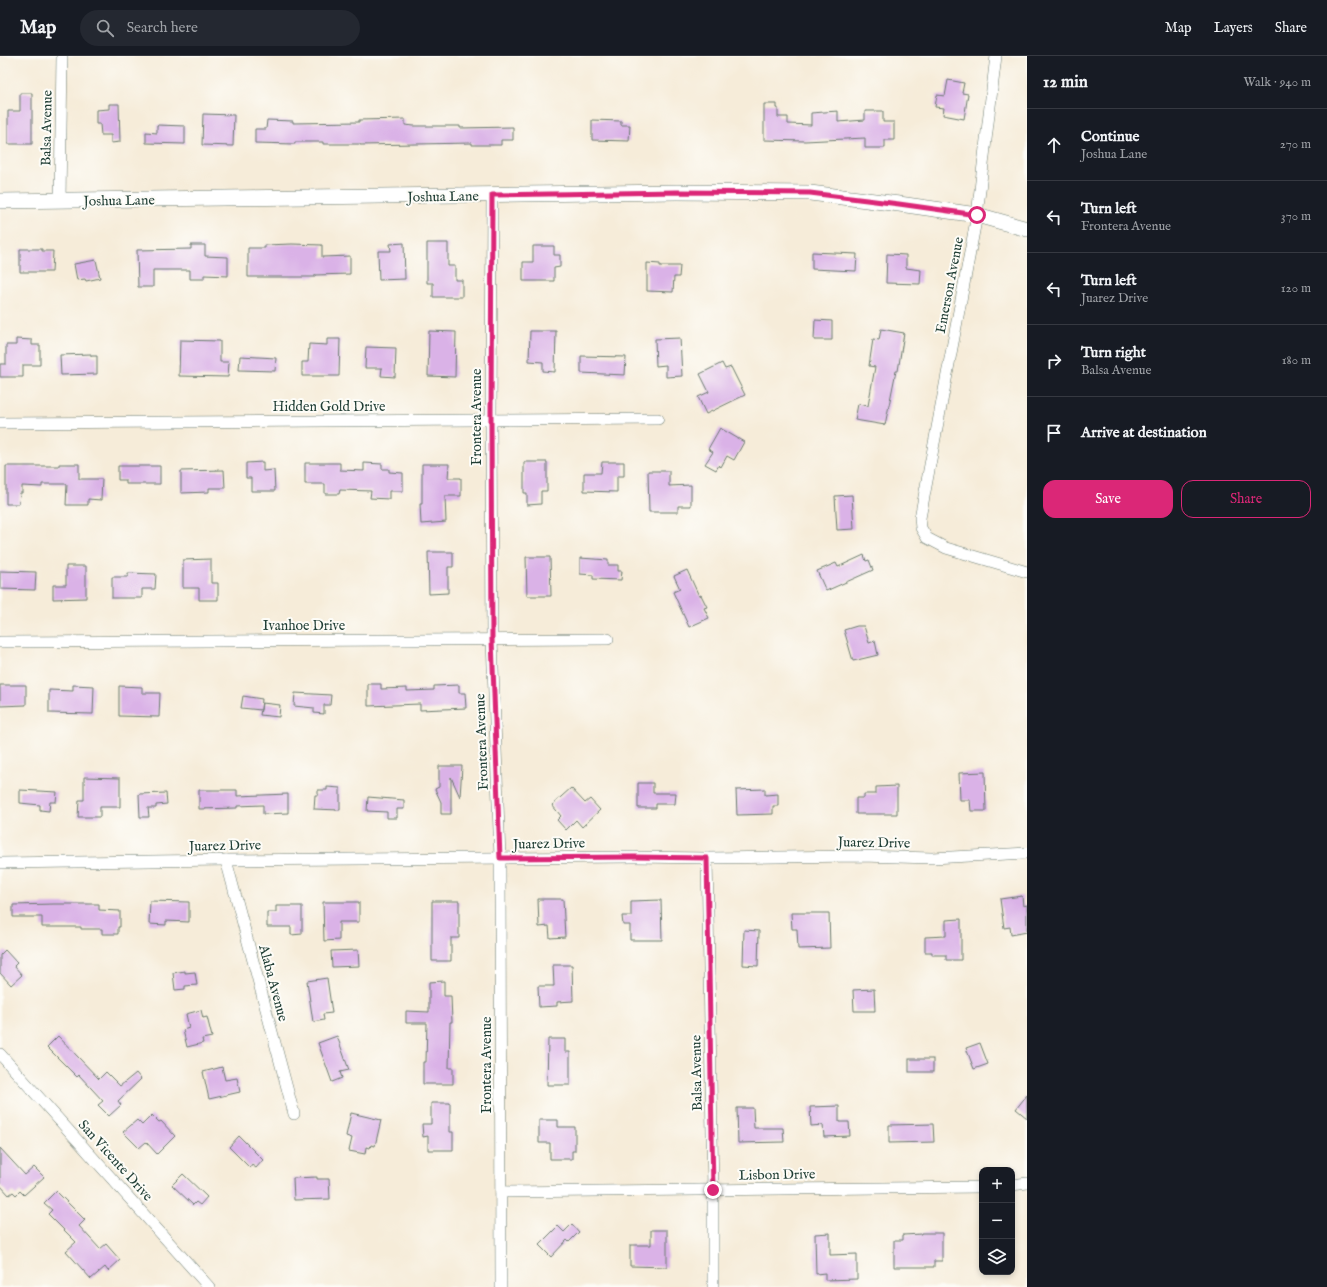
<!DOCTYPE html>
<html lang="en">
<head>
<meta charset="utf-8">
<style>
  :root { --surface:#171b24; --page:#242831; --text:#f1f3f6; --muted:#9ea1a6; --line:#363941; --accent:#db2777 }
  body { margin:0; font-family:"IM FELL English",serif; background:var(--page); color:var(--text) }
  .controls { position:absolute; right:12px; bottom:12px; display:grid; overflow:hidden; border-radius:8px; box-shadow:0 2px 6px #0003 }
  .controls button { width:36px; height:36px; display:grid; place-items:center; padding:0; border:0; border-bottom:1px solid var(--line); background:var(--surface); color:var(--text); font:20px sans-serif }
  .stop { position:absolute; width:12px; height:12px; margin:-9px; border:3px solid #db2777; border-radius:50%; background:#fff }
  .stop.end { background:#db2777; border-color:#fff; box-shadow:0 1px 4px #0008 }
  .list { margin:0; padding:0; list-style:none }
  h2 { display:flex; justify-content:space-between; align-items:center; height:52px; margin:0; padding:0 16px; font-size:17px }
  h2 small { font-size:13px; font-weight:400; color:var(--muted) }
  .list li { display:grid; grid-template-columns:26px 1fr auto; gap:12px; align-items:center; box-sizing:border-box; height:72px; padding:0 16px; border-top:1px solid var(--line) }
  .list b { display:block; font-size:15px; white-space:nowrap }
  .list p { margin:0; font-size:13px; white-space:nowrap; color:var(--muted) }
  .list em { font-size:13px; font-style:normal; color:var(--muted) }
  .actions { display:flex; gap:8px; padding:12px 16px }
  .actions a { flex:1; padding:9px 0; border:1px solid var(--accent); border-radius:12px; text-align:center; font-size:14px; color:var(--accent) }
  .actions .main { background:var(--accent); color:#fff }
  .icon { flex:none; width:22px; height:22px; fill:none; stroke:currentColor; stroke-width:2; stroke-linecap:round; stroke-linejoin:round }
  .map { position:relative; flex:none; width:1027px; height:1231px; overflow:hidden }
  header { display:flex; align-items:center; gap:24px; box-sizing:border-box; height:56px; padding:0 20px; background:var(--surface); border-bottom:1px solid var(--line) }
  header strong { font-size:19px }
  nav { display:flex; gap:22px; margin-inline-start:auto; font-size:14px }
  .search { width:280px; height:36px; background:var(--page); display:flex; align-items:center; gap:10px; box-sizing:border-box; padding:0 14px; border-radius:22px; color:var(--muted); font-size:15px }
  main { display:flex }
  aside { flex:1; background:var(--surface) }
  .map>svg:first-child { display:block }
  .building { fill:#dab2e7 }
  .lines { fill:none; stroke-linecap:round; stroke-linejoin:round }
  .minor-casing { stroke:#6a7a6e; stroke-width:12 }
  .secondary-casing { stroke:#6a7a6e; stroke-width:16 }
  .minor { stroke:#fff; stroke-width:11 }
  .secondary { stroke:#fff; stroke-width:15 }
  .route { stroke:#db2777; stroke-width:5 }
  .labels { text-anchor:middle; stroke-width:4; stroke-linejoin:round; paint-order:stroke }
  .street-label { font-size:14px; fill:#1f3d34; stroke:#fdfcf7 }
</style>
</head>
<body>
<header>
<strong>Map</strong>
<div class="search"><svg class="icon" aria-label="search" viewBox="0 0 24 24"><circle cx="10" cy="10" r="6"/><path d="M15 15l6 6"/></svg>Search here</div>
<nav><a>Map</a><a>Layers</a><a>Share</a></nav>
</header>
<main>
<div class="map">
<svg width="1027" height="1231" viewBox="0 0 1027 1231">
  <rect width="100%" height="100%" fill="#fdfcf7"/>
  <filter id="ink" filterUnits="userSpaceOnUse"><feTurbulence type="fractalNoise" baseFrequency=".025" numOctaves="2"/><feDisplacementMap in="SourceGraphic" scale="8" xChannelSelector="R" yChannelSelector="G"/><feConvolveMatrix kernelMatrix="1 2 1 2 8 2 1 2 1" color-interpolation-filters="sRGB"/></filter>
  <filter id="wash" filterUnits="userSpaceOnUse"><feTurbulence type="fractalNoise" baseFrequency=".012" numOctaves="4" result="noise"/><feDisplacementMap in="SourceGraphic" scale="16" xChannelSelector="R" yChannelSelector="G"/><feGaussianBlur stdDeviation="0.9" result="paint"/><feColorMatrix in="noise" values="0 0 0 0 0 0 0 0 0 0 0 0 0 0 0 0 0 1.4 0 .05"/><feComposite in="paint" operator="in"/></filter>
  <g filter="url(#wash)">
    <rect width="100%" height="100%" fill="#f6ecd9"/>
    <g id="blocks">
      <g class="building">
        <path d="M 948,24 L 964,27 L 962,37 L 968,38 L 964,63 L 943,59 L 944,52 L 935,51 L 937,39 L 945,40 Z"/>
        <path d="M 20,37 L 32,37 L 32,88 L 8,88 L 8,55 L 20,55 Z"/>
        <path d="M 109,48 L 119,48 L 120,86 L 111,87 L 111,79 L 101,79 L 100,68 L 96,68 L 96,54 L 109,53 Z"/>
        <path d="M 764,48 L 777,48 L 777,52 L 778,52 L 778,61 L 788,61 L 788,68 L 811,69 L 811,57 L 838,55 L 838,66 L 865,64 L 865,55 L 883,55 L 883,66 L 894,66 L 894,84 L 885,84 L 885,92 L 865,92 L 865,82 L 805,85 L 764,84 Z"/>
        <path d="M 203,58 L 234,59 L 233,90 L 202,89 Z"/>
        <path d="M 405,63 L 405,69 L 414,70 L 460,70 L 460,72 L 513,71 L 513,84 L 501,84 L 501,89 L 472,89 L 472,87 L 360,89 L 360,88 L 323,88 L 323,86 L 295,86 L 295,88 L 255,87 L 255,73 L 266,73 L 267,64 L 293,65 L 293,67 L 359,66 L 359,64 Z"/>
        <path d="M 592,64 L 621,65 L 621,69 L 630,69 L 629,85 L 592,84 Z"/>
        <path d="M 157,69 L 185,70 L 185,88 L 146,87 L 146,76 L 157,77 Z"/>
        <path d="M 404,187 L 405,223 L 379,224 L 378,195 L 391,195 L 390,188 Z"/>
        <path d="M 427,187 L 448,187 L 448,210 L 455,210 L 455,224 L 462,224 L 462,241 L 433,241 L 433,227 L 427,227 Z"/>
        <path d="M 292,188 L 322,189 L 322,201 L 350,200 L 350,218 L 315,219 L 315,221 L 248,221 L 248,192 L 265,192 L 265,189 Z"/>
        <path d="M 191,189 L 205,189 L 205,200 L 228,201 L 228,220 L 204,219 L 204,223 L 190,223 L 190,214 L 153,214 L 153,231 L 138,231 L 137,194 L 191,193 Z"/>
        <path d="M 533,190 L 554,190 L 554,199 L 560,199 L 560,211 L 554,212 L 554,225 L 523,225 L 523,206 L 533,206 Z"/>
        <path d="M 20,193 L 42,193 L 42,195 L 53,195 L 52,216 L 20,216 Z"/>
        <path d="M 812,196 L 857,198 L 856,215 L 812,213 Z"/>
        <path d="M 887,198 L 906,199 L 906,212 L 921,214 L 920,228 L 886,227 Z"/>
        <path d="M 96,204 L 100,222 L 86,225 L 85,223 L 77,224 L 74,208 Z"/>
        <path d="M 647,207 L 660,208 L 660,210 L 680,210 L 679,221 L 674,221 L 673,236 L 647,235 Z"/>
        <path d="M 815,264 L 832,265 L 832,284 L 814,284 Z"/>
        <path d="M 881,273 L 904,277 L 898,315 L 896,315 L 885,369 L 855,364 L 858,348 L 868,350 L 875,311 L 869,310 L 873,283 L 879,284 Z"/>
        <path d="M 429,275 L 456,276 L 455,321 L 428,320 Z"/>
        <path d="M 530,275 L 556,275 L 555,316 L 543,315 L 543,306 L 529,305 Z"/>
        <path d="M 680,282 L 682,320 L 666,321 L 666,309 L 656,310 L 655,283 Z"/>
        <path d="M 16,283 L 32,284 L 32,289 L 40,289 L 40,309 L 23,309 L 23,321 L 0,321 L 0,308 L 6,308 L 6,289 L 16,289 Z"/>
        <path d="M 327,283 L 340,283 L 339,320 L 302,320 L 302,306 L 308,306 L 309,288 L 327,289 Z"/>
        <path d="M 180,284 L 220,285 L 220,306 L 229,306 L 228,321 L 179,320 Z"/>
        <path d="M 366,291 L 396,292 L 395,321 L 381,320 L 382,312 L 365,312 Z"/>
        <path d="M 91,298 L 91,300 L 97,300 L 97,318 L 61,319 L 60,299 Z"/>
        <path d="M 240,300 L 276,302 L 275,315 L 239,314 Z"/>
        <path d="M 581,300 L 626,301 L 625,319 L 581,317 Z"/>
        <path d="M 722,307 L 725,313 L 731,311 L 745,339 L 706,358 L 698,341 L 709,336 L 700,318 Z"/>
        <path d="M 720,372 L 744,386 L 734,404 L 727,400 L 721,411 L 719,409 L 716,414 L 705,408 L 713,396 L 708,393 Z"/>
        <path d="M 263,406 L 263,415 L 274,414 L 275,435 L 251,435 L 251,422 L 246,422 L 246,407 Z"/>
        <path d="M 524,406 L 547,406 L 547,435 L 541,435 L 541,448 L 527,449 L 527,437 L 524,437 Z"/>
        <path d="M 602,406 L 624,406 L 624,420 L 617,420 L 617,436 L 584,435 L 584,417 L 601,417 Z"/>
        <path d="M 305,407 L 340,407 L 340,414 L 364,415 L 364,407 L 382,408 L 382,413 L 389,413 L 389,416 L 403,417 L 403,435 L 389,435 L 389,443 L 370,442 L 371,435 L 340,434 L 339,438 L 325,438 L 325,428 L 305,428 Z"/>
        <path d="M 59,408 L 79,408 L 79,423 L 102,423 L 101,444 L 88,443 L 88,449 L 66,449 L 67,428 L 42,428 L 42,431 L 22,430 L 22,437 L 20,437 L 19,448 L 6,448 L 6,410 L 59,410 Z"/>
        <path d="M 422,408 L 449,408 L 448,422 L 461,422 L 461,440 L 445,440 L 446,466 L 421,468 L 420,448 L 422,448 Z"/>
        <path d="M 118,410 L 160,410 L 160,428 L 126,428 L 126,424 L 118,424 Z"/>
        <path d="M 224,414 L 225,432 L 209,432 L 209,436 L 181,437 L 181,415 Z"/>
        <path d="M 648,415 L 669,415 L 669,430 L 691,429 L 691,450 L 678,450 L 678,456 L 649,456 Z"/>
        <path d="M 852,439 L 854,473 L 837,474 L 835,440 Z"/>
        <path d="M 428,496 L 453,496 L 453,511 L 448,511 L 448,537 L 429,538 Z"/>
        <path d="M 864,499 L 866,505 L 869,504 L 873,514 L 826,535 L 817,515 L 836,507 L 838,511 Z"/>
        <path d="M 526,501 L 550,501 L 551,540 L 527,540 Z"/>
        <path d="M 580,502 L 608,504 L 608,509 L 618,509 L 618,515 L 622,515 L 621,524 L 593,523 L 593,519 L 580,518 Z"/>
        <path d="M 211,503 L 211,527 L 218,527 L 218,544 L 199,544 L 199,532 L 183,532 L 183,504 Z"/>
        <path d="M 66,510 L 86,510 L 86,542 L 53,543 L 53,529 L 66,529 Z"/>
        <path d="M 687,514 L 699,540 L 701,539 L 707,551 L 704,552 L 709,562 L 689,571 L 673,536 L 680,533 L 674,520 Z"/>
        <path d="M 0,515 L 36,516 L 35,534 L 0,533 Z"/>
        <path d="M 128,517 L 156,518 L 155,533 L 142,533 L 142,542 L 112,542 L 112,521 L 128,521 Z"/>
        <path d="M 857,570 L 864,570 L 869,587 L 875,585 L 878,599 L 853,605 L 844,574 Z"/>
        <path d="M 368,628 L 381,628 L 381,633 L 407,632 L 407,635 L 434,634 L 434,630 L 459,629 L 459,637 L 465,637 L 466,652 L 420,654 L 420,648 L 368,650 Z"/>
        <path d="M 0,629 L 26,629 L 26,649 L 0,650 Z"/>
        <path d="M 73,629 L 94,630 L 93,658 L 49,657 L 49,634 L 73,635 Z"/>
        <path d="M 119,630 L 142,631 L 142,637 L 160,637 L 159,661 L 119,660 Z"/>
        <path d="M 295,637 L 331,639 L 330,649 L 324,649 L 324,658 L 314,657 L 314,652 L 294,650 Z"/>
        <path d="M 243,640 L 262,643 L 261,654 L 241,652 Z"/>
        <path d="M 262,647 L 280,649 L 279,661 L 260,659 Z"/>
        <path d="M 439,710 L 462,710 L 460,741 L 451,721 L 451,758 L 441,758 L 441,746 L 435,733 L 439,731 Z"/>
        <path d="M 985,716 L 986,755 L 971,755 L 970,744 L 960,744 L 959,717 Z"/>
        <path d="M 84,721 L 120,722 L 120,751 L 100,751 L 100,761 L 78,761 L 79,744 L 84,744 Z"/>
        <path d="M 638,727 L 653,727 L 653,737 L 676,737 L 675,748 L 656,748 L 656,752 L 638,752 Z"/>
        <path d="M 897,730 L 897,758 L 856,758 L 856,742 L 864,742 L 864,738 L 876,738 L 876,731 Z"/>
        <path d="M 327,731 L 340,732 L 340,754 L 314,753 L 315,739 L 318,739 L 318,734 L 327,734 Z"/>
        <path d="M 571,732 L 585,747 L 590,743 L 600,754 L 582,771 L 576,764 L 566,774 L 557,764 L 561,760 L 552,749 Z"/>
        <path d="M 765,733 L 765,739 L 778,738 L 778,750 L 773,750 L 773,758 L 737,759 L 736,734 Z"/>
        <path d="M 20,734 L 57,736 L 56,746 L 50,746 L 49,755 L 40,754 L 40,749 L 20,747 Z"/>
        <path d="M 199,734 L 237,734 L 237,740 L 288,738 L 288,757 L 263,758 L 263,749 L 237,750 L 237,752 L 199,753 Z"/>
        <path d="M 166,737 L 167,748 L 156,749 L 156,752 L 148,752 L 149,761 L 140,761 L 139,738 Z"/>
        <path d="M 368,741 L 404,744 L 404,753 L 397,753 L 397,762 L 387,762 L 387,756 L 367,755 Z"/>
        <path d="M 1022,840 L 1023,850 L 1027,849 L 1027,876 L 1011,879 L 1010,871 L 1004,872 L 1000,843 Z"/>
        <path d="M 538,843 L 563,843 L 565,881 L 550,882 L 549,870 L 539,871 Z"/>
        <path d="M 661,844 L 662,884 L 630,884 L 630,869 L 623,869 L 622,860 L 631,860 L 631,845 Z"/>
        <path d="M 150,845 L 189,846 L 189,866 L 166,865 L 166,869 L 149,868 Z"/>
        <path d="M 432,845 L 459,845 L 459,882 L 451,882 L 451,905 L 432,905 Z"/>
        <path d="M 323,846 L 359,846 L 359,866 L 339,866 L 339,884 L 324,885 Z"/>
        <path d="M 54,848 L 99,848 L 99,854 L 120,855 L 120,871 L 118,871 L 118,878 L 102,878 L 102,873 L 81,873 L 81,871 L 42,871 L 42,861 L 13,861 L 13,849 Z"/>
        <path d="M 276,850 L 302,850 L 302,878 L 291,879 L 291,871 L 267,871 L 267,856 L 276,856 Z"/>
        <path d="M 791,857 L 829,857 L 830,892 L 798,893 L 797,873 L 792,873 Z"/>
        <path d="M 961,863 L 961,904 L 946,904 L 946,899 L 932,899 L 932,896 L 925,896 L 925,881 L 946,880 L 946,864 Z"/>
        <path d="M 744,874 L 759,875 L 758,910 L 743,909 Z"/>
        <path d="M 5,894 L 17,907 L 14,910 L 22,919 L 11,929 L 0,917 L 0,899 Z"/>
        <path d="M 358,894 L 359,910 L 332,911 L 331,895 Z"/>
        <path d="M 553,909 L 572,909 L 573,945 L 557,946 L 557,950 L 539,951 L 538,930 L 554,930 Z"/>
        <path d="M 185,915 L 185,917 L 195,916 L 197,929 L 185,930 L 185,933 L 175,934 L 173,917 Z"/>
        <path d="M 327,922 L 332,957 L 323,958 L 324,964 L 313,966 L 307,925 Z"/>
        <path d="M 444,925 L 444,940 L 451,940 L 452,966 L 450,966 L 449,1012 L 453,1012 L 453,1028 L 423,1028 L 423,1006 L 426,1006 L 427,967 L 406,967 L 406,955 L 429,956 L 429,926 Z"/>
        <path d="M 874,933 L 875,955 L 854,955 L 853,934 Z"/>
        <path d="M 201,954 L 203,962 L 207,961 L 212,981 L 202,983 L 203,987 L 187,991 L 183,974 L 189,972 L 186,958 Z"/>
        <path d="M 58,980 L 99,1023 L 106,1016 L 120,1030 L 136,1017 L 141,1023 L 118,1045 L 121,1049 L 109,1060 L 98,1049 L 103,1045 L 79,1019 L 77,1021 L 47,991 Z"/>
        <path d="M 337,980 L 349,1014 L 340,1016 L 342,1022 L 332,1026 L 318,987 Z"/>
        <path d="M 548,983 L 565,983 L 565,996 L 570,996 L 570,1029 L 547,1029 Z"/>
        <path d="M 980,987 L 988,1008 L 974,1013 L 966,992 Z"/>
        <rect x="909" y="1003" width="24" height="13"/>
        <path d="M 222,1011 L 225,1024 L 237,1022 L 240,1036 L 209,1043 L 203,1016 Z"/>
        <path d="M 1027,1039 L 1027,1062 L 1016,1053 Z"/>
        <path d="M 431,1047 L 450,1047 L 450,1076 L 453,1076 L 453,1094 L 428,1094 L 428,1080 L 423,1081 L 422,1068 L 431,1068 Z"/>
        <path d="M 839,1050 L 839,1066 L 849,1066 L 850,1080 L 824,1081 L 823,1069 L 811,1070 L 810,1051 Z"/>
        <path d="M 737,1052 L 753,1052 L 754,1072 L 783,1072 L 784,1086 L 738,1087 Z"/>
        <path d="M 351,1057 L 381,1064 L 375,1090 L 371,1089 L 370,1092 L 366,1091 L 365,1098 L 349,1095 L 352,1082 L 346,1080 Z"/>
        <path d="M 152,1059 L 159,1066 L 161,1065 L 175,1080 L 157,1098 L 146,1086 L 139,1092 L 123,1076 L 137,1064 L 142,1069 Z"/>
        <path d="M 539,1064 L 558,1064 L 558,1071 L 575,1071 L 575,1095 L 572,1095 L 572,1103 L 550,1103 L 550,1087 L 539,1087 Z"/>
        <path d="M 933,1068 L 934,1086 L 889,1087 L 889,1069 Z"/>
        <path d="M 239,1080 L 263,1104 L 256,1112 L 252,1109 L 250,1112 L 229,1091 Z"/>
        <path d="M 0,1092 L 25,1119 L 34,1111 L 44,1121 L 24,1139 L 20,1135 L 16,1139 L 13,1136 L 9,1139 L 0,1129 Z"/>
        <path d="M 183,1118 L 207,1141 L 200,1149 L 196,1146 L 193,1149 L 172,1129 Z"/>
        <path d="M 317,1121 L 317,1123 L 329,1123 L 330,1143 L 294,1144 L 293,1122 Z"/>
        <path d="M 56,1135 L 85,1164 L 79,1170 L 100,1193 L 106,1188 L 120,1204 L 108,1215 L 105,1211 L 91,1223 L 66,1195 L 76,1186 L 48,1158 L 52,1154 L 44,1147 Z"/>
        <path d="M 572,1168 L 579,1176 L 569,1186 L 567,1184 L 551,1201 L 539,1189 L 558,1170 L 564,1176 Z"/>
        <path d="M 651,1174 L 667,1174 L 667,1211 L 630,1210 L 630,1189 L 651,1189 Z"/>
        <path d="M 830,1177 L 830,1199 L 857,1198 L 857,1223 L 825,1224 L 825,1217 L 816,1218 L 815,1178 Z"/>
        <path d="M 922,1177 L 942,1177 L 942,1205 L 934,1205 L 934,1211 L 894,1211 L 894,1184 L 903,1184 L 903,1179 L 922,1178 Z"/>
      </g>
    </g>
  </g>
  <g filter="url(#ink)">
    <use href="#blocks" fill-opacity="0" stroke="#6a7a6e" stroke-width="1"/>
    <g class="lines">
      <defs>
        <g id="minor">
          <path d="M 996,0 L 977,159 L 920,462 L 921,472 L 927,482 L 946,492 L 1027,516"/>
          <path d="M 492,139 L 491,364 L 492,583 L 500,802 L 501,1231"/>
          <path d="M 60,145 L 62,0"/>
          <path d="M 0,367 L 658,363"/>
          <path d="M 0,586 L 608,583"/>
          <path d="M 707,802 L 713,1134 L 713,1231"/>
          <path d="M 226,804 L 294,1058"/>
          <path d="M 0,807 L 226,804 L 634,801 L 707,802 L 861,800 L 932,802 L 1027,797"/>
          <path d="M 0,998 L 209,1231"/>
          <path d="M 1012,1129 L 1027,1127"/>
          <path d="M 501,1136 L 982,1131"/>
        </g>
        <path id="secondary" d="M 0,145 L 677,136 L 810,137 L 899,148 L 977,159 L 1027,173"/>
      </defs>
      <use href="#minor" class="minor-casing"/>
      <use href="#secondary" class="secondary-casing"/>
      <use href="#minor" class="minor"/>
      <use href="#secondary" class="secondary"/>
    </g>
  </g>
  <g class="lines" filter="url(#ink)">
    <path class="route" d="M 713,1134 L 707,802 L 634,801 L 500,802 L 492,583 L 491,364 L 492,139 L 677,136 L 810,137 L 899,148 L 977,159"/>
  </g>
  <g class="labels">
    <g class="street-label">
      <text transform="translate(46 72) rotate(-89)" y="5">Balsa Avenue</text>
      <text transform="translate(443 140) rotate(-1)" y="5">Joshua Lane</text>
      <text transform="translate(119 144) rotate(-1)" y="5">Joshua Lane</text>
      <text transform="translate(949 229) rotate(-79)" y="5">Emerson Avenue</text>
      <text x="329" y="355">Hidden Gold Drive</text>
      <text transform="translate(476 361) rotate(-90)" y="5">Frontera Avenue</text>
      <text x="304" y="574">Ivanhoe Drive</text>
      <text transform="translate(481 686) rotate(-92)" y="5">Frontera Avenue</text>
      <text transform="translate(874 786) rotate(1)" y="5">Juarez Drive</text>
      <text transform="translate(549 787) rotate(-1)" y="5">Juarez Drive</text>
      <text transform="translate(225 789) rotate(-1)" y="5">Juarez Drive</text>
      <text transform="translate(274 927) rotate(75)" y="5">Alaba Avenue</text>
      <text transform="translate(486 1009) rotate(-90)" y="5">Frontera Avenue</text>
      <text transform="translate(696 1017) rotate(-91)" y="5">Balsa Avenue</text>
      <text transform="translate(116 1104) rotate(48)" y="5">San Vicente Drive</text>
      <text transform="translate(777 1118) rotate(-1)" y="5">Lisbon Drive</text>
    </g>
  </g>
</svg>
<div class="controls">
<button>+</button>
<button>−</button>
<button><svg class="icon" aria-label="layers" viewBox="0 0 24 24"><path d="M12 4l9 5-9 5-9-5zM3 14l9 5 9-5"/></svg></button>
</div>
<div class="stop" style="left:977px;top:159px"></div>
<div class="stop end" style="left:713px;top:1134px"></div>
</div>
<aside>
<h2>12 min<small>Walk · 940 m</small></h2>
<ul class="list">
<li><svg class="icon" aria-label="ahead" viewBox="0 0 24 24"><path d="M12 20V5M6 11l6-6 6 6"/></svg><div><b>Continue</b><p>Joshua Lane</p></div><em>270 m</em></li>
<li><svg class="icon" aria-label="left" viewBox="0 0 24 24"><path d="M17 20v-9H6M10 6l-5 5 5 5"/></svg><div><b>Turn left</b><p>Frontera Avenue</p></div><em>370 m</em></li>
<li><svg class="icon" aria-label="left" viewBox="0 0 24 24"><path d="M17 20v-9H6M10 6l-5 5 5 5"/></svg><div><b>Turn left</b><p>Juarez Drive</p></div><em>120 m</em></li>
<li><svg class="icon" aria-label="right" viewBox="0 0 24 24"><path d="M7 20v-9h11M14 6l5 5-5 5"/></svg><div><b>Turn right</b><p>Balsa Avenue</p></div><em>180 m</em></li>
<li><svg class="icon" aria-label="arrive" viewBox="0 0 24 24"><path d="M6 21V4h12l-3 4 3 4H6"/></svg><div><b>Arrive at destination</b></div></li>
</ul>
<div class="actions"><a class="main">Save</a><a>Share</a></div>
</aside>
</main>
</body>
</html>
